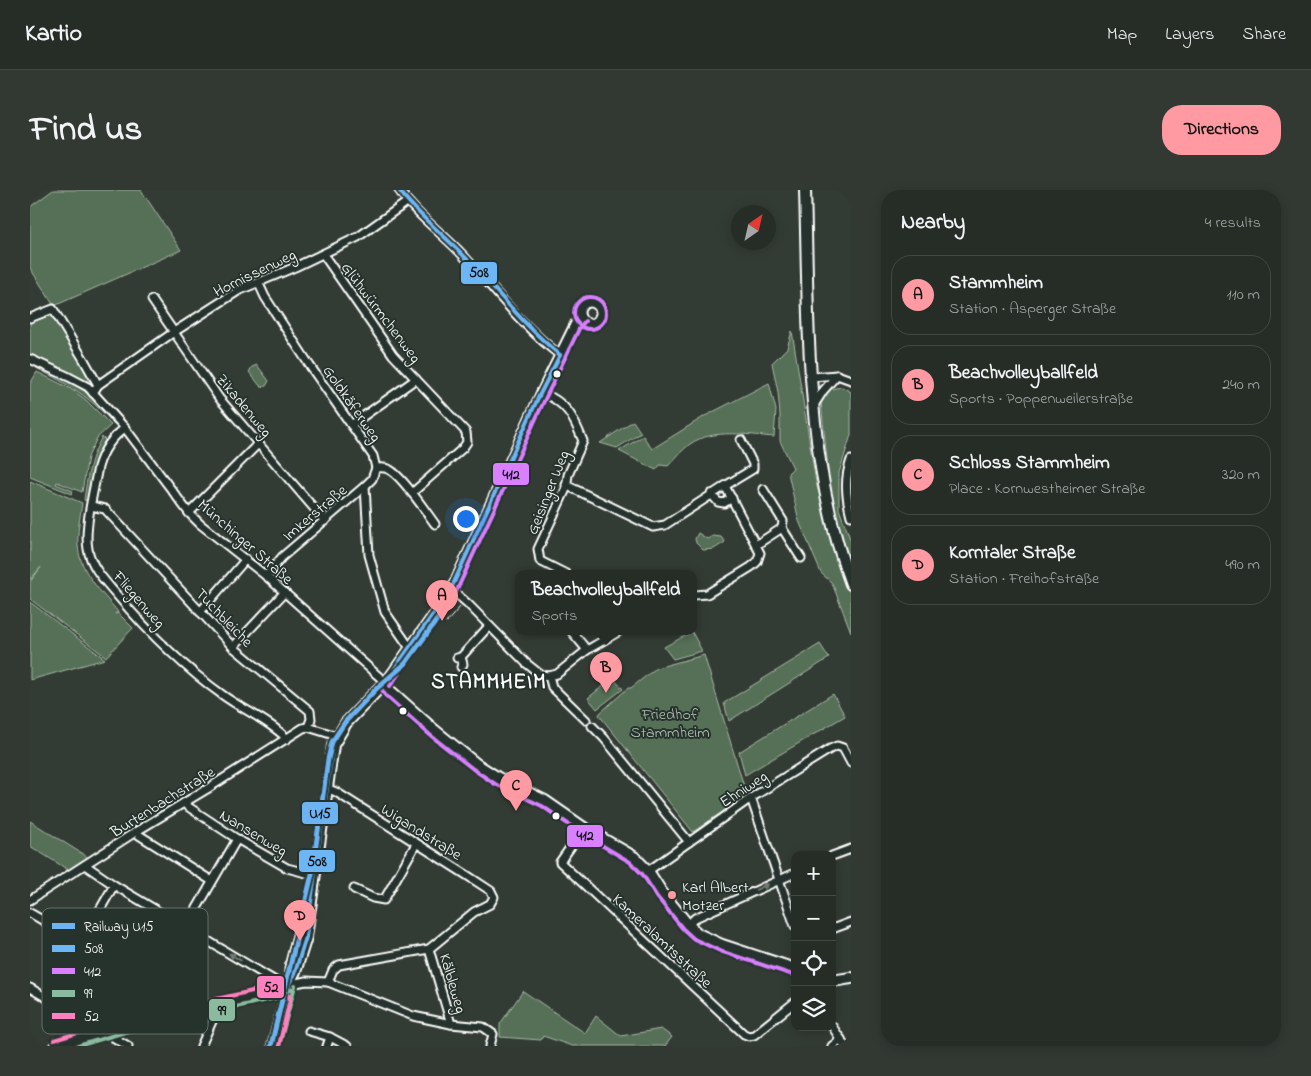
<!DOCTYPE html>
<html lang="en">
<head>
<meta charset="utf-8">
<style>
  :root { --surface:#262d27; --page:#323933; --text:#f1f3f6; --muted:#a4a8a7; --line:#424944; --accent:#ff9aa2 }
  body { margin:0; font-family:"Indie Flower",sans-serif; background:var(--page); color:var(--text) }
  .controls { position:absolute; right:15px; bottom:15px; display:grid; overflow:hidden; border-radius:10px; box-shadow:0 2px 12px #0003 }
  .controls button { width:45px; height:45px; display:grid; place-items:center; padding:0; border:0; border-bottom:1px solid var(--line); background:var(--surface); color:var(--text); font:25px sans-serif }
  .compass { position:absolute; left:701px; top:15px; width:45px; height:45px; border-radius:50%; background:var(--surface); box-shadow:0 2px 12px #0003; rotate:34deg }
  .you { position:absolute; left:435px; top:328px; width:18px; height:18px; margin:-12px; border:4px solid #fff; border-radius:50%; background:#1a73e8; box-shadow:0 0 0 8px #1a73e833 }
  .badge { display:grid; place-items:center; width:32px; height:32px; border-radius:50%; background:var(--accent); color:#111; font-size:16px; font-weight:700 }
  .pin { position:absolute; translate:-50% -41px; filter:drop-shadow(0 1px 2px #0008) }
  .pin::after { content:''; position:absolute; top:26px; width:18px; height:15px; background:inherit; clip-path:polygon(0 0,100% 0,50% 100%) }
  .popup { position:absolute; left:485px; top:380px; width:182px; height:65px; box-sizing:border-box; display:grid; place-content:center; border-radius:10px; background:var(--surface); filter:drop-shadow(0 1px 4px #0005); font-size:16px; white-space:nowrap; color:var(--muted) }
  .popup b { font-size:19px; color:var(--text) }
  .popup::after { content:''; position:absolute; left:50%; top:100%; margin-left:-10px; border:10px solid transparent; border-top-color:var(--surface) }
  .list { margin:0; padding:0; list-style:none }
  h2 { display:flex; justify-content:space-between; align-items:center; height:65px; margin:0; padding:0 20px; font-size:21px }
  h2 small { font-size:16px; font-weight:400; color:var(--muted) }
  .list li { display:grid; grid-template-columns:32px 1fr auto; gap:15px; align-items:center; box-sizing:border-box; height:80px; margin:0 10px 10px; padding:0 10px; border:1px solid var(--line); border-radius:20px }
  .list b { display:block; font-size:19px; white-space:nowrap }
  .list p { margin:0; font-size:16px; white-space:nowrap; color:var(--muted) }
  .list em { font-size:16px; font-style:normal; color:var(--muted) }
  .icon { flex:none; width:28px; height:28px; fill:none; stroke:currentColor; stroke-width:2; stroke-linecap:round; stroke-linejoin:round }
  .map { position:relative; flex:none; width:821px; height:856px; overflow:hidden; border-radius:20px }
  header { display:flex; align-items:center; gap:30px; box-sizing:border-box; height:70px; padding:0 25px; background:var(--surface); border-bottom:1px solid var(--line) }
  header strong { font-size:24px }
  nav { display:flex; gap:28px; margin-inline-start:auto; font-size:18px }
  .intro { display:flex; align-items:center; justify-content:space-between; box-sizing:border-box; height:120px; padding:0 30px }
  h1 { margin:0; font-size:35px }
  .button { padding:12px 22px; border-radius:20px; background:var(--accent); color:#111; font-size:18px; font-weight:700 }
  main { display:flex; gap:30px; padding:0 30px }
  aside { flex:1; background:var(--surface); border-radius:20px; box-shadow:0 2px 12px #0003 }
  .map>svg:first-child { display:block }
  .green { fill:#557056; stroke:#aab8aa }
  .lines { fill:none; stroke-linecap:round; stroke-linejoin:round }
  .street-casing { stroke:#fff; stroke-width:11 }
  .secondary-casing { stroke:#fff; stroke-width:14 }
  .street { stroke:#26332d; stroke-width:7 }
  .secondary { stroke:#26332d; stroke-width:10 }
  .tram { stroke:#fff; stroke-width:1 }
  .bus-1-casing { stroke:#26332d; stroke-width:8 }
  .bus-2-casing { stroke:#26332d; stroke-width:8 }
  .bus-3-casing { stroke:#26332d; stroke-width:8 }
  .bus-4-casing { stroke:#26332d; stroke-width:8 }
  .bus-1 { stroke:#6db6f5; stroke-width:4 }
  .bus-2 { stroke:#d880ff; stroke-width:4 }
  .bus-3 { stroke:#8abb9f; stroke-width:4 }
  .bus-4 { stroke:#ff80be; stroke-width:4 }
  .rail-1-casing { stroke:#26332d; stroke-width:9 }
  .rail-1 { stroke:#6db3f2; stroke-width:5 }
  .oneway { fill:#727a76 }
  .bus-dot { fill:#fff; stroke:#26332d; stroke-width:2 }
  .poi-dot { fill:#ff9aa2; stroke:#26332d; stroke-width:2 }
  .labels { text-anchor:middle; stroke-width:4; stroke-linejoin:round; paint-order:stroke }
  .street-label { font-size:16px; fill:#fff; stroke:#26332d }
  .park-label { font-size:16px; fill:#b2bfb3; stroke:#26332d }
  .poi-label { font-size:16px; fill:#fff; stroke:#26332d; text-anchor:start }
  .district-label { font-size:21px; font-weight:bold; letter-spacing:1px; fill:#fff; stroke:#26332d }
  .key { fill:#26332d; stroke:#67706c; stroke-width:1 }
  .key-label { font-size:14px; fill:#fff }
  .line-badge { stroke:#26332d; stroke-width:2 }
  .pale-badge-label { font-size:14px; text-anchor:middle; font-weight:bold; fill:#111 }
</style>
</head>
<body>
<header>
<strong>Kartio</strong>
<nav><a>Map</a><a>Layers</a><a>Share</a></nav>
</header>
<div class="intro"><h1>Find us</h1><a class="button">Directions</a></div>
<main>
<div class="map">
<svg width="821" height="856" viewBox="0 0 821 856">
  <rect width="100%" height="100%" fill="#333c34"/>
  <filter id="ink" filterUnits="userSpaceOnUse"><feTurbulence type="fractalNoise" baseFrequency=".02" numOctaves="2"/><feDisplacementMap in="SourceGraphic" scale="10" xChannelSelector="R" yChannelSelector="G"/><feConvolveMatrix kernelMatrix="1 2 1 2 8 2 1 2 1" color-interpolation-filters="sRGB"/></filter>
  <g filter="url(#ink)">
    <g class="green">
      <path d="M 23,0 L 111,0 L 151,60 L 24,116 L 0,78 L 0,17 Z"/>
      <path d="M 21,122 L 62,189 L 54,192 L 0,166 L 0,131 Z"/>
      <path d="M 762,141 L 786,293 L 801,346 L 821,406 L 821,442 L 802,393 L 791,383 L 769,331 L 758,283 L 763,278 L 750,251 L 750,225 L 748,202 L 742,173 L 757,158 Z"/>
      <path d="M 6,174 L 36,189 L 60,205 L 87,232 L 84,234 C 59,206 39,195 6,178 Z"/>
      <path d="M 227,175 L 239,191 L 236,196 L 231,197 L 219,182 L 222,177 Z"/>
      <path d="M 7,182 L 41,199 L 56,210 L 81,235 L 67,248 L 58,267 L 52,302 L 27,292 L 26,294 L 43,301 L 42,304 L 0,287 L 0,194 Z"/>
      <path d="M 739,193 L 746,220 L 744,247 C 719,245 683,238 660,254 C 652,260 645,269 638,276 L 630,275 L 626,280 L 589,261 L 613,246 L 622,259 L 675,226 Z"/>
      <path d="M 812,197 L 821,202 L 821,245 L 809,283 L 809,319 L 821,351 L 821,382 L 802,317 L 791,212 L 800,199 Z"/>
      <path d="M 603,231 L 611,243 L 587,258 L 570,253 Z"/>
      <path d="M 72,247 L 75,250 L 64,273 L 59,312 L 54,310 C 57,288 60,267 72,247 Z"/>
      <path d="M 0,291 L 52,313 C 50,327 47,343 48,356 C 50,383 72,402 88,422 L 85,424 L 88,423 L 103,438 L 76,467 L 0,409 L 0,392 L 11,377 L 0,390 Z"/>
      <path d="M 668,343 L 677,349 L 683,346 L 691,347 L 695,352 L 684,359 L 673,360 L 666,353 L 665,349 Z"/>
      <path d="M 0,412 L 75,469 L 0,490 Z"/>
      <path d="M 662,442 L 672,461 L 643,469 L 634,457 Z"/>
      <path d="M 790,454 L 799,468 L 699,531 L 694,513 Z"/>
      <path d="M 674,465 L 716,603 L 707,609 L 708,611 L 663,642 L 569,525 L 570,523 L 598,498 L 601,498 L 626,478 Z"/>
      <path d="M 583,488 L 593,499 L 567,519 L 558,508 Z"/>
      <path d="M 803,504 L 815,526 L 715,585 L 709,562 Z"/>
      <path d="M 0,631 L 59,668 L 40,681 L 0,656 Z"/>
      <path d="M 493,801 L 555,843 L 566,826 L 591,846 L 631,839 L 642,847 L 635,856 L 542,856 L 513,846 L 511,850 L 470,847 L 470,834 Z"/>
    </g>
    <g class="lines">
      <defs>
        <g id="street">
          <path d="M 369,0 C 385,23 408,40 428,60 C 462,95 491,136 530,165"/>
          <path d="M 293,64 L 363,165 L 436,242 L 437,252 L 433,258 L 382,303"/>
          <path d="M 229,94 L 235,107 L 280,176 L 343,266 L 346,278 C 349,278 354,277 358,279 C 371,284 396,322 405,334"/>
          <path d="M 122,110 L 189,208 L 295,331"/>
          <circle cx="560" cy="123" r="10"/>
          <path d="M 0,128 L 23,119 L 54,170 L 68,195"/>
          <path d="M 0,169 L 39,187 L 58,197 L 95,238 L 159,323 L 170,334 L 236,386 L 355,492 L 421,399 L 509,206 L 545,133 L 551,127"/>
          <path d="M 782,187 L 807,185 L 821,190"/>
          <path d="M 511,202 C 537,213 543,226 553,251 L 538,285 L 536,299 L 508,359 L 510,371 L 536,384"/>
          <path d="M 63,203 L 68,195 L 144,142 L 208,101 L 265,77 L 328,47 L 377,12"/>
          <path d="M 784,215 L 793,201 L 807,185"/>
          <path d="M 321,235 L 386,189"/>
          <path d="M 95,238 C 81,248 73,260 68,277 C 64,299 54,338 58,359 C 61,377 75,391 86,404 C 118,442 153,477 194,506 C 212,519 243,533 257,549"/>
          <path d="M 821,270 C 814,289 816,307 821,326"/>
          <path d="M 536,295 L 623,337 L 635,335 L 695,296 L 730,363 L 727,372 L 721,377 L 677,404 L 664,405"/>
          <path d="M 335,296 L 339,365 L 355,422 L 380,458"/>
          <path d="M 695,296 L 723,279 L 723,274 L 711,250"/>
          <path d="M 733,299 L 753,331 L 752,338 L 771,368"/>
          <path d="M 681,304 L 688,312 L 694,313 L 702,308"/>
          <path d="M 61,316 L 75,319 L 203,457 L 280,521 L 281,529 L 278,537"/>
          <path d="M 159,323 L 229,253"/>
          <path d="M 726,355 L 752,338"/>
          <path d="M 236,386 L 252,367 L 335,296 L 342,289 L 346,278"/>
          <path d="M 421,399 L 438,414 L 496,473 L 511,485 L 519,486 L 527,484 L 557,460 L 588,442"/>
          <path d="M 170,422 L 216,369"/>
          <path d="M 542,442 L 557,460"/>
          <path d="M 203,457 L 254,403"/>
          <path d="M 427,468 L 431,467 L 459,436"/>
          <path d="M 431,477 L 433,474 L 431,467"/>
          <path d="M 519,486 L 522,497 L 556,530"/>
          <path d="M 562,536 L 574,548 L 659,652"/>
          <path d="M 278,537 L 307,546"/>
          <path d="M 296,598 L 306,602 L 435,684 L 461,701 L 464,707 L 460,714 L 444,722 L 399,759 L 309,775 L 303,780 L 298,792"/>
          <path d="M 721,608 L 765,736"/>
          <path d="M 154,613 L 157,616 L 207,649 L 257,678 L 284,685"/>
          <path d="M 554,638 L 530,672 L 714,844 L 719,846 L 724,845 L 765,812"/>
          <path d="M 107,641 L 109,645 L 182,691"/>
          <path d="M 802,666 L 821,659"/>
          <path d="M 55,675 L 84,695 L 247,792 L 256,795 L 276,791 L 298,792 L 383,826 L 421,834 L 453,837 L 463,844 L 460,856"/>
          <path d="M 618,681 L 721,608 L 800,559 L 807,556 L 813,558 L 821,573"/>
          <path d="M 324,699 L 343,708 L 354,710 L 386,654"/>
          <path d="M 0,710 L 107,641 L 177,599 L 273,538 L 278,537"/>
          <path d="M 0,723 L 123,794 L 156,815 L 159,821"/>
          <path d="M 658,735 L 665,728 L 765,683"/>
          <path d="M 802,739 L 821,732"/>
          <path d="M 399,759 L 421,834"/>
          <path d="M 123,794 L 207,649"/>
          <path d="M 0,798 L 98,856"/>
          <path d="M 19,809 L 84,695"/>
          <path d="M 802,836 L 815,856"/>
          <path d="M 279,841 L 300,847 L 317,856"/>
          <path d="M 171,856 L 184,827 L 186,815"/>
          <path d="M 297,856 L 300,847"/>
          <path d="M 802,856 L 811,849"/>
        </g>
        <g id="secondary">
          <path d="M 775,0 C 779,131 774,269 821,394"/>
          <path d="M 802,791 L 821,788"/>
          <path d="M 26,856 L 93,836 L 245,802 L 259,794 L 266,779 L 276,747 L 303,555 L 316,533 L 355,492 L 359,500 L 366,506 L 404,540 L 446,574 L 468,588 L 515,611 L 554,638 L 604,667 L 618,681 L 632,703 L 658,735 L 668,744 L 692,755 L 765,779"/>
          <path d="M 243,856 L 259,794 L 261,775 L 274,723"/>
        </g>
      </defs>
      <use href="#street" class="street-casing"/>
      <use href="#secondary" class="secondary-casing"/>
      <use href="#street" class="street"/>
      <use href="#secondary" class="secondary"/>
      <g class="tram">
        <path d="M 409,427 L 421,411"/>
        <path d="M 416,433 L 430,417"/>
      </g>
      <defs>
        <g id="bus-1">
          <path d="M 369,0 C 386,23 408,40 428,60 C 463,95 492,134 530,165"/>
          <path d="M 243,856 L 259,794 L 266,779 L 276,747 L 303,555 L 316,533 L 361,484 L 421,399 L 509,206 L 530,165"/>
        </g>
        <g id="bus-2">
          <circle cx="560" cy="123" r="16"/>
          <path d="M 349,495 L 355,505 L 400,545 L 443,579 L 465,594 L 512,616 L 551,643 L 600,672 L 613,685 L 627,707 L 653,739 L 664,749 L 690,761 L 763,785"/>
          <path d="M 360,496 L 426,402 L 515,209 L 550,137 L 555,131"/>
        </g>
        <g id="bus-3">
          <path d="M 48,856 L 95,842 L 246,808 L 262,799"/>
          <path d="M 249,856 L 265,796"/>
        </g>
        <path id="bus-4" d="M 24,850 L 92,830 L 245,796 L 258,804 L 260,809 L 249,856"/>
      </defs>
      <use href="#bus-1" class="bus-1-casing"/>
      <use href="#bus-2" class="bus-2-casing"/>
      <use href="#bus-3" class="bus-3-casing"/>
      <use href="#bus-4" class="bus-4-casing"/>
      <use href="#bus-1" class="bus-1"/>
      <use href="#bus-2" class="bus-2"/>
      <use href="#bus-3" class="bus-3"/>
      <use href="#bus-4" class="bus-4"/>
      <defs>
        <path id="rail-1" d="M 241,856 L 282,684 L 298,569 L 302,552 L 315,532 L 347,498 L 375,474 L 409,427"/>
      </defs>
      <use href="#rail-1" class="rail-1-casing"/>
      <use href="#rail-1" class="rail-1"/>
    </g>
    <defs><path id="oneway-solid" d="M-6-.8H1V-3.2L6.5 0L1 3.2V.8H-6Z" transform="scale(1.25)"/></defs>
    <g class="oneway">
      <use href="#oneway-solid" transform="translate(732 697) rotate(-24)"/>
      <use href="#oneway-solid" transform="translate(205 767) rotate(-149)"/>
    </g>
  </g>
  <g class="bus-dot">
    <circle cx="527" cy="184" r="4.5"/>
    <circle cx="373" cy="521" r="4.5"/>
    <circle cx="526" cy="626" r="4.5"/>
  </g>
  <circle class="poi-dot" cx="642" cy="705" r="5"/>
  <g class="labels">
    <g class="street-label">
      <text transform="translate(224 82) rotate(-26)" y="6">Hornissenweg</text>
      <text transform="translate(352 122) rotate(53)" y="6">Glühwürmchenweg</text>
      <text transform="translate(323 213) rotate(55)" y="6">Goldkäferweg</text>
      <text transform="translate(215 215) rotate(50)" y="6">Zikadenweg</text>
      <text transform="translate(517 302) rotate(-68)" y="6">Geisinger Weg</text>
      <text transform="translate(284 322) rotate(-40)" y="6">Imkerstraße</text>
      <text transform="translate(216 351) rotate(41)" y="6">Münchinger Straße</text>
      <text transform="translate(110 409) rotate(49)" y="6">Fliegenweg</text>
      <text transform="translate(195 427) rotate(46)" y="6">Tuchbleiche</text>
      <text transform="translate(713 598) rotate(-33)" y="6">Ehniweg</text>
      <text transform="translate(132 611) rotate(-32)" y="6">Burtenbachstraße</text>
      <text transform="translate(392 641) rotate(32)" y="6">Wigandstraße</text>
      <text transform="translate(224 642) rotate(31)" y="6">Nansenweg</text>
      <text transform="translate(633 750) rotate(43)" y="6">Kameralamtsstraße</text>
      <text transform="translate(424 793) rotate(74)" y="6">Kälbleweg</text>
    </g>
    <g class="park-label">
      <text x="640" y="529">Friedhof<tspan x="640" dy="18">Stammheim</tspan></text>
    </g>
    <g class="poi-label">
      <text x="652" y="702">Karl Albert<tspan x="652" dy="18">Motzer</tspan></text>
    </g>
    <g class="district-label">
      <text x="459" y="498">STAMMHEIM</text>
    </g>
  </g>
  <rect x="12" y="718" width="166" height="126" rx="8" class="key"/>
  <rect x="22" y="733" width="23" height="6" fill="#6db3f2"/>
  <rect x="22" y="755" width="23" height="7" fill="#6db6f5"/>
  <rect x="22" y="778" width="23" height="6" fill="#d880ff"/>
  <rect x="22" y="800" width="23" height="7" fill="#8abb9f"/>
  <rect x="22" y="823" width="23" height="6" fill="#ff80be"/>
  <g class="key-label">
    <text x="54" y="741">Railway U15</text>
    <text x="54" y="763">508</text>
    <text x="54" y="786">412</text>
    <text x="54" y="808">99</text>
    <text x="54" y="831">52</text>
  </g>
  <g class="line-badge">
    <rect x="430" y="71" width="38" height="24" rx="5" fill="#6db6f5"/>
    <rect x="462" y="272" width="38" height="24" rx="5" fill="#d880ff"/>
    <rect x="271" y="611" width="38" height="24" rx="5" fill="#6db3f2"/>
    <rect x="536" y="634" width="38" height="24" rx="5" fill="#d880ff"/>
    <rect x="268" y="659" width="38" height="24" rx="5" fill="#6db6f5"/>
    <rect x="226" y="785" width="29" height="24" rx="5" fill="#ff80be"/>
    <rect x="178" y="808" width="28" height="24" rx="5" fill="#8abb9f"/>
  </g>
  <g class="pale-badge-label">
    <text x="449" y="87">508</text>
    <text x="481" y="289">412</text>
    <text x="290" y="628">U15</text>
    <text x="555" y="650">412</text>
    <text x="287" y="676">508</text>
    <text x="241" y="802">52</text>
    <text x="192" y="825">99</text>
  </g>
</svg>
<div class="controls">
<button>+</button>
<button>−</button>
<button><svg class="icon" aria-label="locate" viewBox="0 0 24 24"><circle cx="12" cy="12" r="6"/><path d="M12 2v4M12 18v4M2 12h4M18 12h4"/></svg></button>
<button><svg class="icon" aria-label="layers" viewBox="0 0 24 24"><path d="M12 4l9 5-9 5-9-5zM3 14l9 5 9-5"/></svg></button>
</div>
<svg class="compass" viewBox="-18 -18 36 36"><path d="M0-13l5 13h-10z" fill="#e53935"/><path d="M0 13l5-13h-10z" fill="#a4a8a7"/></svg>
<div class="you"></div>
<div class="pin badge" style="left:412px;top:431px">A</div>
<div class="pin badge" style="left:576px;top:503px">B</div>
<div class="popup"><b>Beachvolleyballfeld</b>Sports</div>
<div class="pin badge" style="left:486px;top:621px">C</div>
<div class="pin badge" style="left:270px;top:751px">D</div>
</div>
<aside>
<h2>Nearby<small>4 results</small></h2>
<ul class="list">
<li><span class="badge">A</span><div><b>Stammheim</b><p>Station · Asperger Straße</p></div><em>110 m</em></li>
<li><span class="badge">B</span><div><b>Beachvolleyballfeld</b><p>Sports · Poppenweilerstraße</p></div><em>240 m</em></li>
<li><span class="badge">C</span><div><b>Schloss Stammheim</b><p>Place · Kornwestheimer Straße</p></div><em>320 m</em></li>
<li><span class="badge">D</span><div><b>Korntaler Straße</b><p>Station · Freihofstraße</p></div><em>490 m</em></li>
</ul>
</aside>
</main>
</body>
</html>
